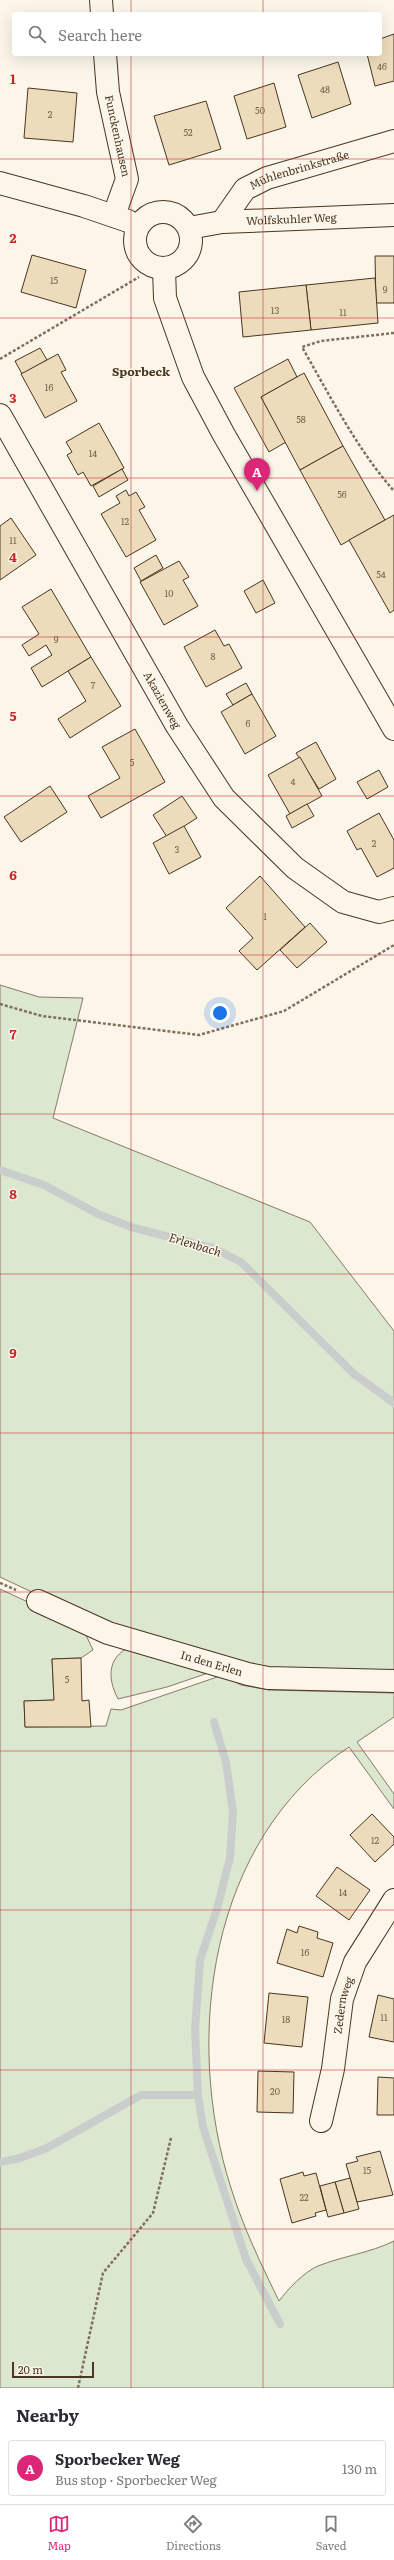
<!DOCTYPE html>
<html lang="en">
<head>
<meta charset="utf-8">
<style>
  :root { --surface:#fff; --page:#f7f7f7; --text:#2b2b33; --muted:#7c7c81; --line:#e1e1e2; --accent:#db2777 }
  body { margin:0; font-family:Literata,serif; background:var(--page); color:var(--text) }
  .scale { position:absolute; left:12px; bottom:10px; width:82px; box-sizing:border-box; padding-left:4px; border:2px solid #4a3520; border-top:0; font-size:11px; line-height:14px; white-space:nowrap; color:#4a3520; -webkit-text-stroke:3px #fbf6e9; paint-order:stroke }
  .you { position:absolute; left:220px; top:1013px; width:14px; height:14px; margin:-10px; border:3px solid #fff; border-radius:50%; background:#1a73e8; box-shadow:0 0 0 6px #1a73e833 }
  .badge { display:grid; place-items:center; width:26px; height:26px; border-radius:50%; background:var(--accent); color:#fff; font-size:13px; font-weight:700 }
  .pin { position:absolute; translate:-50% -33px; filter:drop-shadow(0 1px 2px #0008) }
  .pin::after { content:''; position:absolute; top:21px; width:14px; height:12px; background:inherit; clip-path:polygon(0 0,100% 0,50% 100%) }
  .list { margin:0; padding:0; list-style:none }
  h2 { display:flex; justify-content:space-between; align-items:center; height:52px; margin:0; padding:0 16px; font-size:17px }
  h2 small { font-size:13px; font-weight:400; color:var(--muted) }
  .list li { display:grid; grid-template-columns:26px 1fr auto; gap:12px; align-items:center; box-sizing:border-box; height:56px; margin:0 8px 8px; padding:0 8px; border:1px solid var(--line); border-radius:4px }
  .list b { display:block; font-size:15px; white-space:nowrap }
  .list p { margin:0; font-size:13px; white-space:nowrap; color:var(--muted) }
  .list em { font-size:13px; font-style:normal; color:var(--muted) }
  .icon { flex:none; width:22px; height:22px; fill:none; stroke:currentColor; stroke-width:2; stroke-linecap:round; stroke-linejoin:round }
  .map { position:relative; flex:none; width:394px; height:2388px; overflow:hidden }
  .search { position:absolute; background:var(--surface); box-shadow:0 4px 16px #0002; left:12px; right:12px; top:12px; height:44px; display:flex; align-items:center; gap:10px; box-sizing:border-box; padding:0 14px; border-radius:4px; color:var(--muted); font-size:15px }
  .sheet { height:116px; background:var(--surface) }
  nav { display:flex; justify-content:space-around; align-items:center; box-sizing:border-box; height:56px; border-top:1px solid var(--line); background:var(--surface); font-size:11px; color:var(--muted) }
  nav a { display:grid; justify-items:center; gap:2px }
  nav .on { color:var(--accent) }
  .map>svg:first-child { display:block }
  .green { fill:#dce7d0; stroke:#887966 }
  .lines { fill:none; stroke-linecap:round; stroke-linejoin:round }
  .stream { stroke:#c9cecd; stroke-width:8 }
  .building { fill:#ecdcbc; stroke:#4a3520 }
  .minor-casing { stroke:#4a3520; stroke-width:24 }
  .path { stroke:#7f6f5c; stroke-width:2.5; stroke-dasharray:3 2; stroke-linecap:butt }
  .minor { stroke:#fbf6e9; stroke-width:22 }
  .grid { fill:none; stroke:#c62828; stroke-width:1; stroke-opacity:0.55 }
  .labels { text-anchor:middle; stroke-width:3; stroke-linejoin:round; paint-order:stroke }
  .number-label { font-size:9px; fill:#725f47 }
  .street-label { font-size:11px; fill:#4a3520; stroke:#fbf6e9 }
  .neighbourhood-label { font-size:12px; font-weight:bold; fill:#4a3520; stroke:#fbf6e9 }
  .water-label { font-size:12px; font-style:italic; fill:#4a3520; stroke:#fbf6e9 }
  .grid-label { font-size:13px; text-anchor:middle; font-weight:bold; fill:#c62828; stroke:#fbf6e9; stroke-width:3; stroke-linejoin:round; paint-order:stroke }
</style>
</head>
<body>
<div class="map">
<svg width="394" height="2388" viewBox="0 0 394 2388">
  <rect width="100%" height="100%" fill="#fbf6e9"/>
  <g class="green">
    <path d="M 0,985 L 39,997 L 83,998 L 53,1118 L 310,1222 L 394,1331 L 394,1671 L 265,1670 L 121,1631 L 68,1609 L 0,1577 Z"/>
    <path d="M 0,1589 L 62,1618 L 64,1625 L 85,1633 L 93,1650 L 81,1658 L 52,1659 L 54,1700 L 24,1701 L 25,1727 L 106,1726 L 111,1709 L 121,1710 L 223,1675 L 241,1685 L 269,1690 L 394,1693 L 394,1717 L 357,1742 L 394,1794 L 394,1809 L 349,1747 C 209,1839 183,2038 231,2188 C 243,2227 261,2264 279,2301 C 288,2289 304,2272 318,2266 C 343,2256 370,2253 394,2241 L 394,2388 L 0,2388 Z"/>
    <path d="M 135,1645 L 214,1671 L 167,1687 L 118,1699 C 106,1676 108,1654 135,1645 Z"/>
  </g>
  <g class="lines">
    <g class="stream">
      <path d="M 0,1170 L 44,1185 L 98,1214 L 131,1227 L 213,1248 L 241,1262 L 354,1374 L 394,1403"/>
      <path d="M 214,1722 L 226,1762 L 233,1812 L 230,1858 L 217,1909 L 200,1960 L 195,2029 L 198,2095 L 203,2127 L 246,2259 L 280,2324"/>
      <path d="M 0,2162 L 20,2158 L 47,2148 L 141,2095 L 198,2095"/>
    </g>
  </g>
  <g class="building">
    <path d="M 394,34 L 394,81 L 375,86 L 367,54 L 380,54 L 380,39 Z"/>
    <path d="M 338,62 L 351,104 L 312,118 L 298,75 Z"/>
    <path d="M 274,83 L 286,127 L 247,139 L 234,96 Z"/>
    <path d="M 28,88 L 77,93 L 73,142 L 24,138 Z"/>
    <path d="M 206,101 L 221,149 L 169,165 L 154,116 Z"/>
    <path d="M 32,255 L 86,270 L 76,308 L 21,292 Z"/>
    <path d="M 375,256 L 394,256 L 394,303 L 376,303 Z"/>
    <path d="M 375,278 L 378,323 L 311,330 L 306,285 Z"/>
    <path d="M 306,285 L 311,330 L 243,337 L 239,292 Z"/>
    <path d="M 40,348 L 47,360 L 22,374 L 15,361 Z"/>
    <path d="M 58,354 L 66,370 L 61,372 L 77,401 L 45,418 L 21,374 Z"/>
    <path d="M 288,359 L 297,377 L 261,397 L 286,442 L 269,452 L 234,388 Z"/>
    <path d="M 304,373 L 343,446 L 300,470 L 261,397 Z"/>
    <path d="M 99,423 L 124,468 L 91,486 L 83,472 L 78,475 L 67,455 L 72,452 L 66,442 Z"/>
    <path d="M 343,446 L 385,520 L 341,545 L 300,470 Z"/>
    <path d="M 122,469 L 128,480 L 99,497 L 93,486 Z"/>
    <path d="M 126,490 L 129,496 L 136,492 L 145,507 L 139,510 L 156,540 L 126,557 L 101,514 L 120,503 L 116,496 Z"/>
    <path d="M 394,515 L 394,610 L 390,613 L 349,540 Z"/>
    <path d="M 11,518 L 36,555 L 0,580 L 0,526 Z"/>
    <path d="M 156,555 L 163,568 L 141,581 L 134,568 Z"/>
    <path d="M 179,561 L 189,577 L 183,580 L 198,606 L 164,625 L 140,582 Z"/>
    <path d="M 263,580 L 275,603 L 256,613 L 244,591 Z"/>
    <path d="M 51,589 L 91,657 L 42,687 L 31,668 L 52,655 L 46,645 L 29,656 L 22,645 L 39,634 L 22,607 Z"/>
    <path d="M 215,630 L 224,646 L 229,644 L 242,668 L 206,687 L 184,647 Z"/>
    <path d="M 91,657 L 121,706 L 70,738 L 58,719 L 86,701 L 68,671 Z"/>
    <path d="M 246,683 L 252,694 L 233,705 L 226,694 Z"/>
    <path d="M 252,694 L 276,736 L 245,754 L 221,712 Z"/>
    <path d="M 135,729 L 165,782 L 101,818 L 88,796 L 120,778 L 102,747 Z"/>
    <path d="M 316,742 L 336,779 L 319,789 L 296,753 Z"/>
    <path d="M 300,757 L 322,796 L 290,814 L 268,775 Z"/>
    <path d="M 379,770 L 388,787 L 367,799 L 357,782 Z"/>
    <path d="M 50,786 L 67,812 L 21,842 L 4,817 Z"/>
    <path d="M 182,796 L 197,818 L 167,837 L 153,815 Z"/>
    <path d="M 307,804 L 314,816 L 292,828 L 286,816 Z"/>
    <path d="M 379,813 L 394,840 L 394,868 L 377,877 L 361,848 L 357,850 L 347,831 Z"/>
    <path d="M 184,826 L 201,857 L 169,874 L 153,843 Z"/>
    <path d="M 260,876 L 305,927 L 257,970 L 239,951 L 253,938 L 226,908 Z"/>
    <path d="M 310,923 L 327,942 L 297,968 L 280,950 Z"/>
    <path d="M 81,1658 L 82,1701 L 89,1700 L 91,1727 L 25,1727 L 24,1701 L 54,1700 L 52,1659 Z"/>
    <path d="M 372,1814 L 394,1837 L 394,1844 L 375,1862 L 350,1835 Z"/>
    <path d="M 337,1867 L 370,1890 L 349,1920 L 316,1896 Z"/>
    <path d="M 299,1926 L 318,1932 L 317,1938 L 333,1943 L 323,1977 L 277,1963 L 287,1929 L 297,1933 Z"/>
    <path d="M 269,1993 L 308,1997 L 302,2047 L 264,2043 Z"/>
    <path d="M 378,1995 L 394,1999 L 394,2042 L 369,2037 Z"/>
    <path d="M 258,2071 L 294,2072 L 293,2113 L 257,2112 Z"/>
    <path d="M 378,2077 L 394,2078 L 394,2115 L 377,2115 Z"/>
    <path d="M 380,2151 L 393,2195 L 357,2202 L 346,2164 L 358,2161 L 356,2157 Z"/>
    <path d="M 303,2172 L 304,2176 L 316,2173 L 326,2210 L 315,2213 L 316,2216 L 292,2223 L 280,2179 Z"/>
    <path d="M 350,2178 L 359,2209 L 344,2213 L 335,2182 Z"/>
    <path d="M 335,2182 L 344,2213 L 328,2217 L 320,2186 Z"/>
  </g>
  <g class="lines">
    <defs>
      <g id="minor">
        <path d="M 101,0 L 102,14"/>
        <path id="s1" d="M 105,54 L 108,92 L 127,179 L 114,215"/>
        <path d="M 0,183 L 84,206 L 128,221"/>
        <circle cx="163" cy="240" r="28"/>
        <path id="s2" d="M 222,222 L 245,189 L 267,178 L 394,141"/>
        <path id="s3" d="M 189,228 L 222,222 L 394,215"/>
        <path d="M 164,269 L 165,298 L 193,377 L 224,435 L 394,729"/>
        <path id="s4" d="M 0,415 L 177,726 L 224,798 L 295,868 L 343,902 L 379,912 L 394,908"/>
        <path id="s5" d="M 38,1601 L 108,1633 L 248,1674 L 268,1678 L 394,1681"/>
        <path id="s6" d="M 321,2121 L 333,2069 L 342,1999 L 355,1962 L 394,1900"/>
      </g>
    </defs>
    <use href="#minor" class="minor-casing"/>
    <g class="path">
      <path d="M 394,333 L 321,341 L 302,347 C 330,396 357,449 394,491"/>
      <path d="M 0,359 L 139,277"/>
      <path d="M 0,1004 L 42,1016 L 199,1035 L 284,1011 L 394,945"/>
      <path d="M 0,1583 L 16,1590"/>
      <path d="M 78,2388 L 103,2273 L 153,2213 L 171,2138"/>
    </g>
    <use href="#minor" class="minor"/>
  </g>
  <path class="grid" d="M 131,0 L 131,14M 263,0 L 263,14M 131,54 L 131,2388M 263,54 L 263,2388M 0,159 L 394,159M 0,318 L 394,318M 0,478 L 394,478M 0,637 L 394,637M 0,796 L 394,796M 0,955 L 394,955M 0,1114 L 394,1114M 0,1274 L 394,1274M 0,1433 L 394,1433M 0,1592 L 394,1592M 0,1751 L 394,1751M 0,1910 L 394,1910M 0,2070 L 394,2070M 0,2229 L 394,2229"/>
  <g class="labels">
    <g class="number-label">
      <text x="382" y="70">46</text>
      <text x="325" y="93">48</text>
      <text x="260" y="114">50</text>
      <text x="50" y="118">2</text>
      <text x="188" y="136">52</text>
      <text x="54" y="284">15</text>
      <text x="385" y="293">9</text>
      <text x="275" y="314">13</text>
      <text x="343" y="316">11</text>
      <text x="49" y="391">16</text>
      <text x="301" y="423">58</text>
      <text x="93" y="457">14</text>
      <text x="342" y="498">56</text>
      <text x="125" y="525">12</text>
      <text x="13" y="544">11</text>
      <text x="381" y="578">54</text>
      <text x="169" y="597">10</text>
      <text x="56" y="643">9</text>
      <text x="213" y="660">8</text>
      <text x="93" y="689">7</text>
      <text x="248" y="727">6</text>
      <text x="132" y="766">5</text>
      <text x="293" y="785">4</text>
      <text x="374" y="847">2</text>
      <text x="177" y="853">3</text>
      <text x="265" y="920">1</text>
      <text x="67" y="1683">5</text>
      <text x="375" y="1844">12</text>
      <text x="343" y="1896">14</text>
      <text x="305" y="1956">16</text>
      <text x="384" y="2021">11</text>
      <text x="286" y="2023">18</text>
      <text x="275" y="2095">20</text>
      <text x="367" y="2174">15</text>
      <text x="304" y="2201">22</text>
    </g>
    <g class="street-label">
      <text dy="4" stroke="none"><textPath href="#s1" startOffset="83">Funckenhausen</textPath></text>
      <text dy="4" stroke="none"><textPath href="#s2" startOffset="98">Mühlenbrinkstraße</textPath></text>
      <text dy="4" stroke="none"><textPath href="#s3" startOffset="103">Wolfskuhler Weg</textPath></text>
      <text dy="4" stroke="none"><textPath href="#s4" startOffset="328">Akazienweg</textPath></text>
      <text dy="4" stroke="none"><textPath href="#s5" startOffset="185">In den Erlen</textPath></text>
      <text dy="4" stroke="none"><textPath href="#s6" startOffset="118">Zedernweg</textPath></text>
    </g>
    <g class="neighbourhood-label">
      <text x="141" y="376">Sporbeck</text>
    </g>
    <g class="water-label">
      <text transform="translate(195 1245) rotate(17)" y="4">Erlenbach</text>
    </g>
  </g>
  <g class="grid-label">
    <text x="13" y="84">1</text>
    <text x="13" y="243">2</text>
    <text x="13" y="403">3</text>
    <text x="13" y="562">4</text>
    <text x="13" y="721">5</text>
    <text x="13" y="880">6</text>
    <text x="13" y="1039">7</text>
    <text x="13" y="1199">8</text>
    <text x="13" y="1358">9</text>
  </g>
</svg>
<div class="scale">20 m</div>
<div class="you"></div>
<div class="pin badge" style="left:257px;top:491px">A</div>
<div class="search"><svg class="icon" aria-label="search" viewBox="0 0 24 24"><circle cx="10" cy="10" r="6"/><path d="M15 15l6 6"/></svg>Search here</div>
</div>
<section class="sheet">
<h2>Nearby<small></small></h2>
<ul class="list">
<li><span class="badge">A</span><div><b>Sporbecker Weg</b><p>Bus stop · Sporbecker Weg</p></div><em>130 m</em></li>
</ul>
</section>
<nav>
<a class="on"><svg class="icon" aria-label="map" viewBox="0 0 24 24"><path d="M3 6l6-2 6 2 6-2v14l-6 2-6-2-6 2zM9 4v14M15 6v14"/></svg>Map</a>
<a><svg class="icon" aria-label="directions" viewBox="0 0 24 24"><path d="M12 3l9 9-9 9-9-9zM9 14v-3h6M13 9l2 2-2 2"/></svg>Directions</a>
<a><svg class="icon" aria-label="saved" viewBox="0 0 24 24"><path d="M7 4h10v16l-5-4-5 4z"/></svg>Saved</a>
</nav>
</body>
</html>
